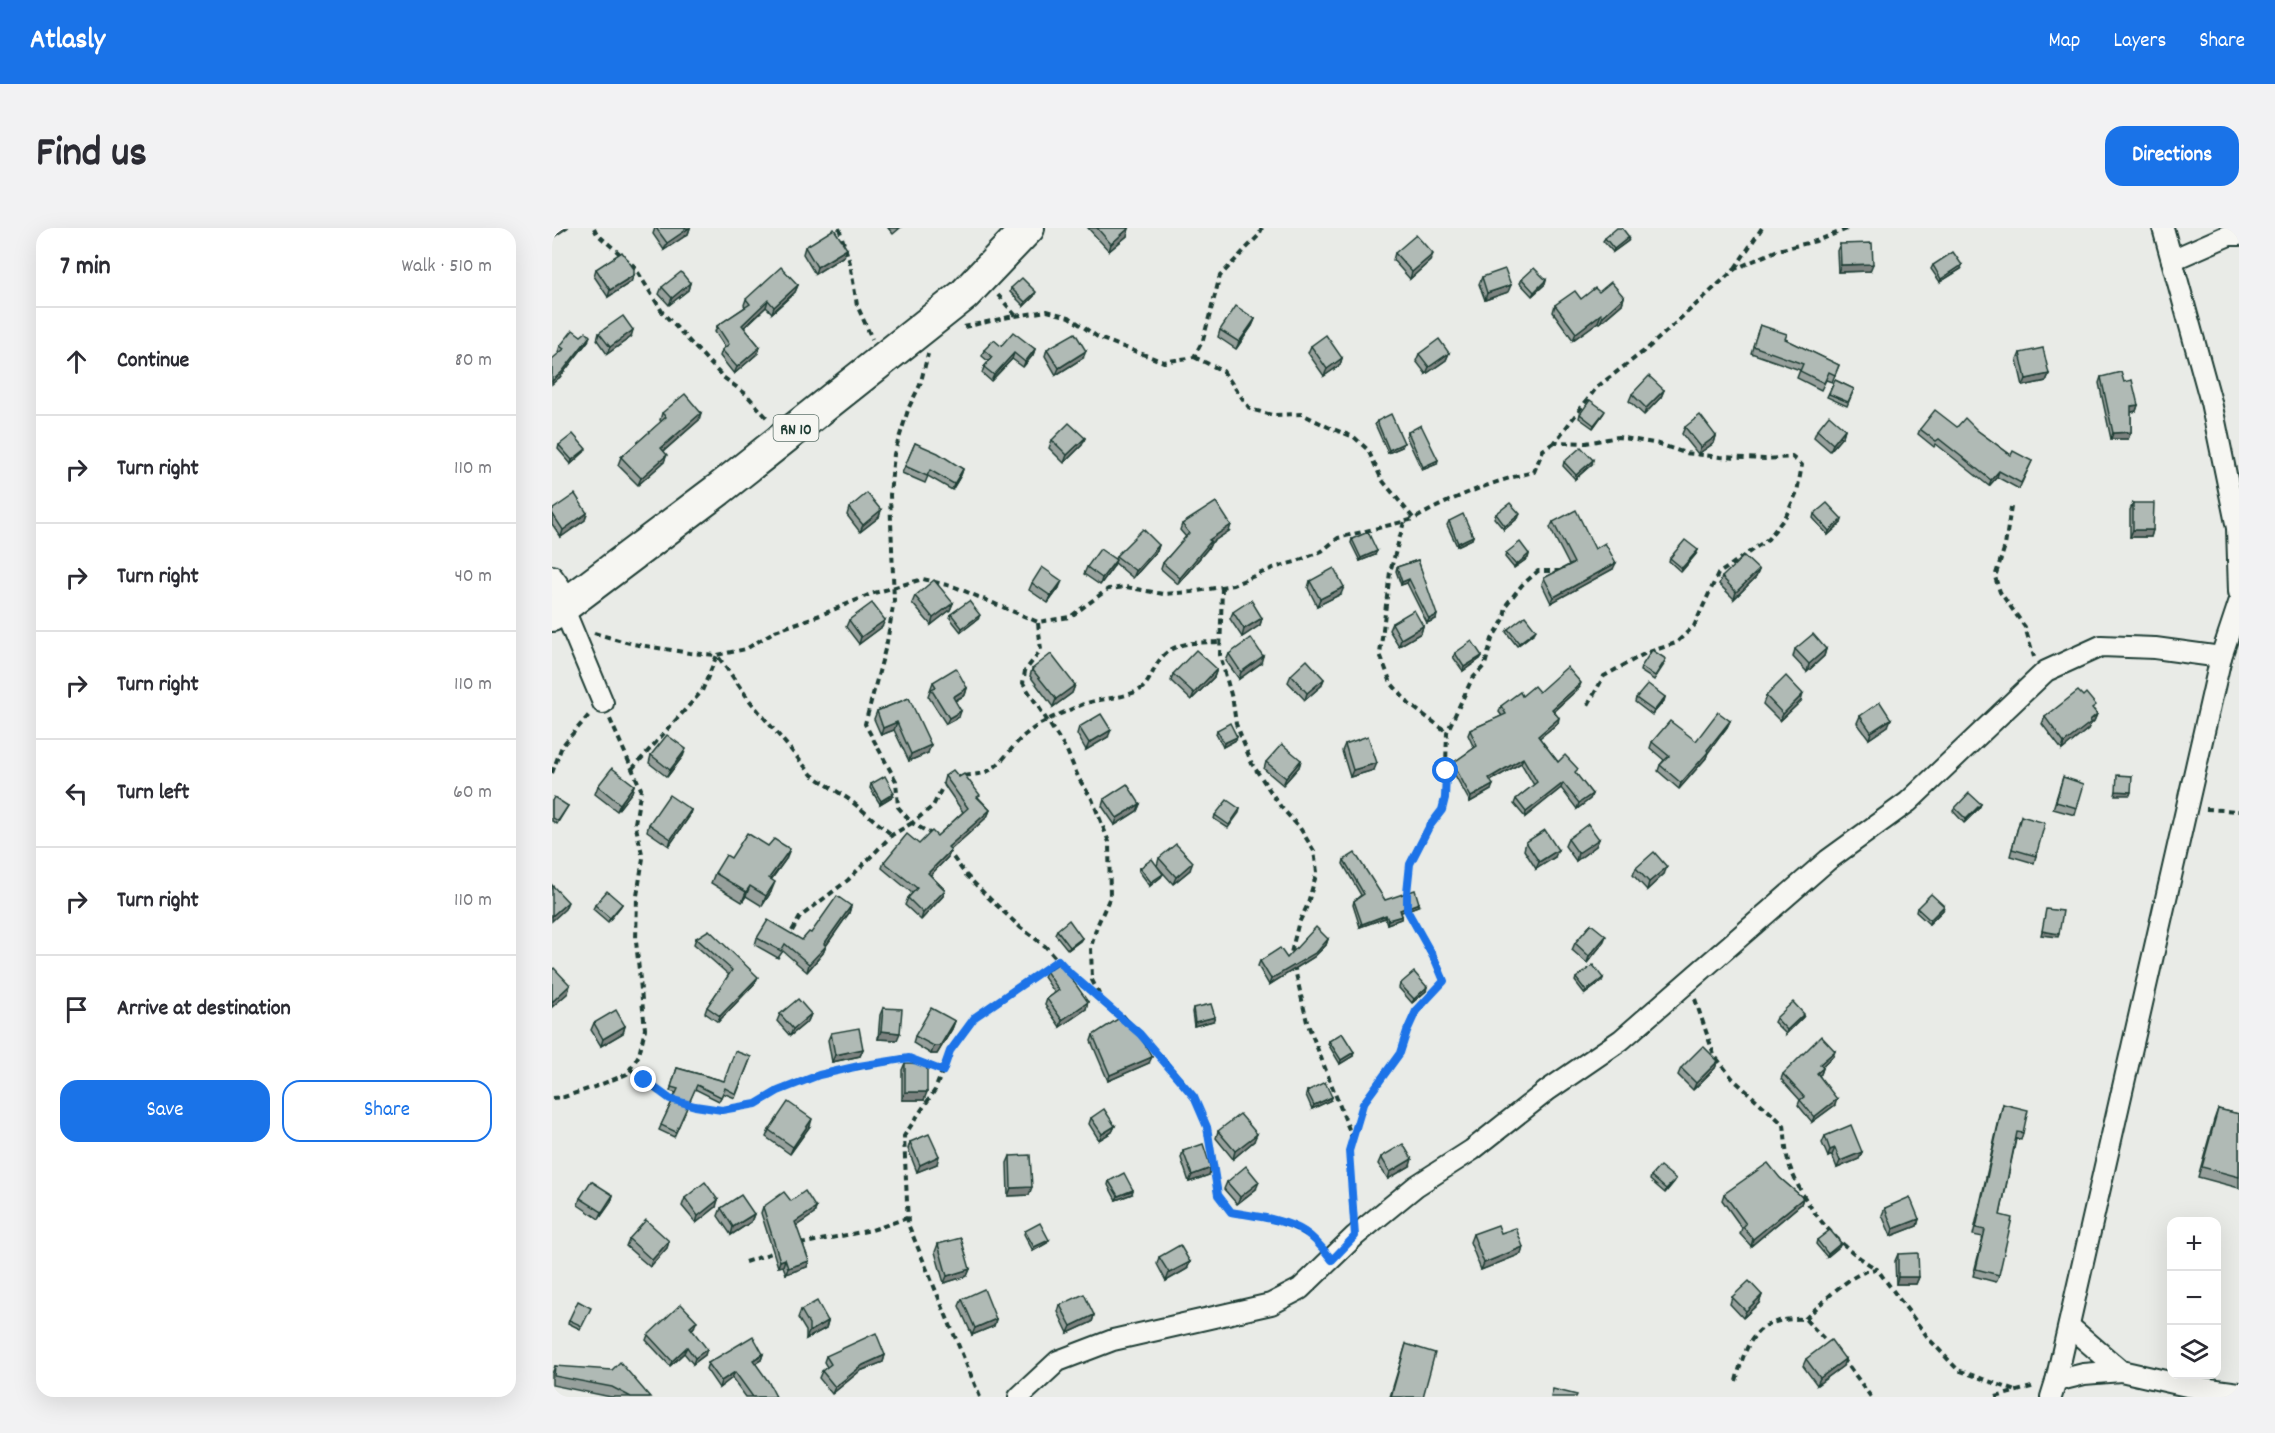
<!DOCTYPE html>
<html lang="en">
<head>
<meta charset="utf-8">
<style>
  :root { --surface:#fff; --page:#f2f2f3; --text:#2b2b33; --muted:#7c7c81; --line:#e1e1e2; --accent:#1a73e8 }
  body { margin:0; font-family:Dekko,sans-serif; background:var(--page); color:var(--text) }
  .controls { position:absolute; right:18px; bottom:18px; display:grid; overflow:hidden; border-radius:12px; box-shadow:0 6px 24px #0002 }
  .controls button { width:54px; height:54px; display:grid; place-items:center; padding:0; border:0; border-bottom:2px solid var(--line); background:var(--surface); color:var(--text); font:30px sans-serif }
  .stop { position:absolute; width:18px; height:18px; margin:-14px; border:4px solid #1a73e8; border-radius:50%; background:#fff }
  .stop.end { background:#1a73e8; border-color:#fff; box-shadow:0 2px 6px #0008 }
  .list { margin:0; padding:0; list-style:none }
  h2 { display:flex; justify-content:space-between; align-items:center; height:78px; margin:0; padding:0 24px; font-size:26px }
  h2 small { font-size:20px; font-weight:400; color:var(--muted) }
  .list li { display:grid; grid-template-columns:39px 1fr auto; gap:18px; align-items:center; box-sizing:border-box; height:108px; padding:0 24px; border-top:2px solid var(--line) }
  .list b { display:block; font-size:22px; white-space:nowrap }
  .list em { font-size:20px; font-style:normal; color:var(--muted) }
  .actions { display:flex; gap:12px; padding:18px 24px }
  .actions a { flex:1; padding:14px 0; border:2px solid var(--accent); border-radius:18px; text-align:center; font-size:21px; color:var(--accent) }
  .actions .main { background:var(--accent); color:#fff }
  .icon { flex:none; width:33px; height:33px; fill:none; stroke:currentColor; stroke-width:2; stroke-linecap:round; stroke-linejoin:round }
  .map { position:relative; flex:none; width:1687px; height:1169px; overflow:hidden; border-radius:18px }
  header { display:flex; align-items:center; gap:36px; box-sizing:border-box; height:84px; padding:0 30px; background:var(--accent); color:#fff }
  header strong { font-size:28px }
  nav { display:flex; gap:33px; margin-inline-start:auto; font-size:21px }
  .intro { display:flex; align-items:center; justify-content:space-between; box-sizing:border-box; height:144px; padding:0 36px }
  h1 { margin:0; font-size:42px }
  .button { padding:15px 27px; border-radius:18px; background:var(--accent); color:#fff; font-size:21px; font-weight:700 }
  main { display:flex; gap:36px; padding:0 36px }
  aside { flex:1; background:var(--surface); border-radius:18px; box-shadow:0 6px 24px #0002 }
  .map>svg:first-child { display:block }
  .lines { fill:none; stroke-linecap:round; stroke-linejoin:round }
  .street-casing { stroke:#1f3d34; stroke-width:24 }
  .primary-casing { stroke:#1f3d34; stroke-width:36 }
  .path { stroke:#1f3d34; stroke-width:4; stroke-dasharray:6 4.5; stroke-linecap:butt }
  .street { stroke:#f6f6f2; stroke-width:20 }
  .primary { stroke:#f6f6f2; stroke-width:32 }
  .wall { fill:#97a09c; stroke:#1f3d34; stroke-width:1.5 }
  .shaded-wall { fill:#7b827f; stroke:#1f3d34; stroke-width:1.5 }
  .building { fill:#b0bab5; stroke:#1f3d34; stroke-width:1.5 }
  .route { stroke:#1a73e8; stroke-width:8 }
  .labels { text-anchor:middle; stroke-width:4.5; stroke-linejoin:round; paint-order:stroke }
  .shield { fill:#f6f6f2; stroke:#60746d; stroke-width:1.5 }
  .shield-label { font-size:16px; font-weight:bold; fill:#1f3d34 }
</style>
</head>
<body>
<header>
<strong>Atlasly</strong>
<nav><a>Map</a><a>Layers</a><a>Share</a></nav>
</header>
<div class="intro"><h1>Find us</h1><a class="button">Directions</a></div>
<main>
<aside>
<h2>7 min<small>Walk · 510 m</small></h2>
<ul class="list">
<li><svg class="icon" aria-label="ahead" viewBox="0 0 24 24"><path d="M12 20V5M6 11l6-6 6 6"/></svg><div><b>Continue</b></div><em>80 m</em></li>
<li><svg class="icon" aria-label="right" viewBox="0 0 24 24"><path d="M7 20v-9h11M14 6l5 5-5 5"/></svg><div><b>Turn right</b></div><em>110 m</em></li>
<li><svg class="icon" aria-label="right" viewBox="0 0 24 24"><path d="M7 20v-9h11M14 6l5 5-5 5"/></svg><div><b>Turn right</b></div><em>40 m</em></li>
<li><svg class="icon" aria-label="right" viewBox="0 0 24 24"><path d="M7 20v-9h11M14 6l5 5-5 5"/></svg><div><b>Turn right</b></div><em>110 m</em></li>
<li><svg class="icon" aria-label="left" viewBox="0 0 24 24"><path d="M17 20v-9H6M10 6l-5 5 5 5"/></svg><div><b>Turn left</b></div><em>60 m</em></li>
<li><svg class="icon" aria-label="right" viewBox="0 0 24 24"><path d="M7 20v-9h11M14 6l5 5-5 5"/></svg><div><b>Turn right</b></div><em>110 m</em></li>
<li><svg class="icon" aria-label="arrive" viewBox="0 0 24 24"><path d="M6 21V4h12l-3 4 3 4H6"/></svg><div><b>Arrive at destination</b></div></li>
</ul>
<div class="actions"><a class="main">Save</a><a>Share</a></div>
</aside>
<div class="map">
<svg width="1687" height="1169" viewBox="0 0 1687 1169">
  <rect width="100%" height="100%" fill="#e9ebe7"/>
  <filter id="ink" filterUnits="userSpaceOnUse"><feTurbulence type="fractalNoise" baseFrequency=".0167" numOctaves="2"/><feDisplacementMap in="SourceGraphic" scale="12" xChannelSelector="R" yChannelSelector="G"/><feConvolveMatrix kernelMatrix="1 2 1 2 8 2 1 2 1" color-interpolation-filters="sRGB"/></filter>
  <g filter="url(#ink)">
    <g class="lines">
      <defs>
        <g id="street">
          <path d="M 1611,0 L 1659,174 L 1685,300 L 1687,364"/>
          <path d="M 1620,32 L 1677,7 L 1687,7"/>
          <path d="M 0,348 L 8,359 L 11,379 L 51,475"/>
          <path d="M 1517,1098 L 1569,1143 L 1635,1158 L 1687,1165"/>
          <path d="M 1504,1153 L 1532,1146 L 1569,1143"/>
          <path d="M 467,1169 L 506,1133 L 561,1112 L 719,1076 L 748,1061 L 803,1008 L 864,958 L 920,922 L 996,862 L 1069,812 L 1276,632 L 1356,574 L 1494,443 L 1549,418 L 1603,420 L 1669,429"/>
          <path d="M 1499,1169 L 1504,1153 L 1669,429 L 1687,375"/>
        </g>
        <path id="primary" d="M 0,387 L 166,262 L 412,67 L 476,0"/>
      </defs>
      <use href="#street" class="street-casing"/>
      <use href="#primary" class="primary-casing"/>
      <g class="path">
        <path d="M 42,0 L 45,6 L 82,38 L 111,85 L 171,149 L 194,166 L 216,191"/>
        <path d="M 287,0 L 298,35 L 305,77 L 320,111"/>
        <path d="M 1183,40 L 1210,0"/>
        <path d="M 446,67 L 464,88"/>
        <path d="M 412,99 L 457,89 L 495,83 L 517,89 L 547,110 L 612,134 L 642,129 L 651,112 L 668,48 L 707,7 L 710,0"/>
        <path d="M 642,129 L 671,143 L 698,181 L 720,187 L 750,186 L 776,199 L 802,209 L 816,222 L 830,252 L 862,291 C 899,270 940,253 982,244 L 991,222 L 1003,214"/>
        <path d="M 1459,279 L 1453,318 L 1443,349 L 1448,364 L 1473,399 L 1482,429"/>
        <path d="M 852,294 L 838,344 L 828,426 L 839,455 L 857,476 L 895,504"/>
        <path d="M 670,359 L 668,427 L 681,474 L 684,496 L 700,536 L 729,579 L 748,600 L 762,623 L 765,644 L 755,678 L 746,697 L 739,725 L 740,730"/>
        <path d="M 486,395 L 489,422 L 473,443 L 471,455 L 515,523 L 527,551 L 540,571 L 557,614 L 558,669 L 545,698 L 539,719 L 540,752 L 549,770"/>
        <path d="M 42,405 L 81,416 L 138,425 L 165,427 L 194,421 L 223,403 L 271,386 L 319,366 L 371,351 L 403,359 L 486,394 L 518,389 L 556,361 L 574,359 L 611,366 L 640,364 L 681,357 L 721,340 L 743,334 L 770,323 L 786,310 L 862,291"/>
        <path d="M 1036,477 L 1052,448 L 1094,425 L 1124,415 L 1142,398 L 1166,346 L 1216,311 L 1234,288 L 1245,264 L 1250,237 L 1240,229 L 1213,231 L 1168,229 L 1133,225 L 1107,216 L 1066,209 L 1034,215 L 1003,214 L 1045,159 L 1096,120 L 1183,41 L 1226,22 L 1264,13 L 1298,0"/>
        <path d="M 80,541 L 150,463 L 165,427 L 198,473 L 260,547 L 298,572 L 340,607"/>
        <path d="M 0,545 L 10,518 L 37,487"/>
        <path d="M 403,551 C 412,545 427,549 438,542 C 452,534 461,516 474,506 C 488,494 510,485 527,478 C 546,469 571,472 589,461 C 596,456 600,445 604,438 C 617,412 643,415 668,414"/>
        <path d="M 1654,581 L 1687,583"/>
        <path d="M 381,607 L 360,595 L 381,578 L 389,562 L 397,556"/>
        <path d="M 395,621 L 414,647 L 438,671 L 469,700 L 493,718 L 517,745 L 572,793"/>
        <path d="M 855,667 L 858,636 L 877,599 L 890,582 L 893,570 L 895,504 L 920,451 L 933,437 L 940,411 L 952,391 L 954,377 L 970,357 L 986,343 L 1008,343"/>
        <path d="M 240,703 L 248,689 L 296,652 L 340,607 L 360,595 L 346,579 L 344,553 L 313,496 L 335,414 L 342,373 L 338,267 L 342,226 L 357,179 L 368,157 L 376,126"/>
        <path d="M 742,737 L 755,794 L 800,909"/>
        <path d="M 1143,771 L 1162,827 L 1181,851 L 1232,897 C 1234,910 1233,927 1238,939 C 1254,982 1286,1018 1325,1041"/>
        <path d="M 585,803 L 614,835 L 642,869 L 655,899 L 666,967 L 679,984 C 713,990 742,993 768,1017"/>
        <path d="M 78,841 L 105,863 L 123,873"/>
        <path d="M 0,870 L 12,869 L 45,858 L 75,846 L 87,827 L 93,801 L 84,713 L 85,668 L 91,630 L 83,595 L 89,561 L 57,489"/>
        <path d="M 133,876 L 170,882 L 204,876 L 226,863 L 267,847 L 357,830 L 391,843"/>
        <path d="M 801,987 L 797,923 L 811,876 L 848,825 L 855,803 L 864,783 L 892,753 L 884,734 L 855,682 L 855,677"/>
        <path d="M 248,1016 L 320,1002 L 355,990"/>
        <path d="M 193,1034 L 226,1023"/>
        <path d="M 1253,1091 C 1271,1074 1299,1043 1325,1041 L 1377,1111 L 1406,1142 L 1464,1163"/>
        <path d="M 1291,1130 L 1319,1169"/>
        <path d="M 1184,1153 C 1195,1111 1205,1089 1253,1091 L 1277,1116"/>
        <path d="M 428,1169 L 356,996 L 352,908 L 383,862 L 398,823 L 423,789 L 506,732"/>
        <path d="M 1444,1169 L 1483,1158"/>
      </g>
      <use href="#street" class="street"/>
      <use href="#primary" class="primary"/>
    </g>
    <g class="wall">
      <path d="M 0,0 L 15,0 L 3,8 L 0,4 Z"/>
      <path d="M 103,0 L 138,0 L 136,6 L 112,22 L 101,6 Z"/>
      <path d="M 336,0 L 348,0 L 341,6 Z"/>
      <path d="M 536,0 L 577,0 L 575,8 L 557,23 Z"/>
      <path d="M 1053,10 L 1076,13 L 1061,24 L 1051,13 Z"/>
      <path d="M 1288,16 L 1318,43 L 1286,44 L 1285,23 Z"/>
      <path d="M 253,19 L 292,28 L 263,46 L 251,26 Z"/>
      <path d="M 843,25 L 878,33 L 858,51 L 841,32 Z"/>
      <path d="M 1381,37 L 1409,41 L 1388,54 L 1379,41 Z"/>
      <path d="M 44,41 L 79,54 L 56,69 L 42,48 Z"/>
      <path d="M 930,49 L 956,64 L 933,72 L 927,56 Z"/>
      <path d="M 970,51 L 994,52 L 993,56 L 980,68 L 968,55 Z"/>
      <path d="M 138,55 L 136,62 L 117,77 L 107,66 L 110,59 Z"/>
      <path d="M 246,57 L 243,64 L 220,85 L 214,79 L 192,100 L 208,119 L 206,125 L 182,146 L 168,128 L 170,122 L 173,119 L 163,104 L 165,98 L 193,79 L 192,77 L 194,71 Z"/>
      <path d="M 459,60 L 482,68 L 472,78 L 458,64 Z"/>
      <path d="M 1047,64 L 1072,69 L 1070,76 L 1048,95 L 1046,94 L 1021,112 L 1001,84 L 1003,77 L 1029,71 Z"/>
      <path d="M 703,91 L 700,98 L 684,121 L 666,109 L 668,102 Z"/>
      <path d="M 1208,97 L 1233,111 L 1287,137 L 1280,154 L 1274,152 L 1269,162 L 1245,150 L 1248,142 L 1199,125 Z"/>
      <path d="M 47,105 L 79,109 L 55,126 L 45,112 Z"/>
      <path d="M 36,113 L 8,149 L 8,125 L 6,124 L 8,118 Z"/>
      <path d="M 449,118 L 483,121 L 481,127 L 471,139 L 460,131 L 439,153 L 430,145 L 432,139 L 437,134 L 430,128 L 432,122 Z"/>
      <path d="M 759,118 L 790,130 L 788,137 L 772,148 L 756,125 Z"/>
      <path d="M 495,121 L 531,130 L 504,147 L 493,128 Z"/>
      <path d="M 897,125 L 894,132 L 874,146 L 864,133 L 867,126 Z"/>
      <path d="M 1468,125 L 1497,146 L 1494,153 L 1471,158 L 1465,132 Z"/>
      <path d="M 1549,149 L 1572,154 L 1586,177 L 1584,183 L 1579,184 L 1579,204 L 1576,211 L 1559,211 L 1547,155 Z"/>
      <path d="M 1283,152 L 1302,161 L 1295,178 L 1275,169 Z"/>
      <path d="M 1112,162 L 1109,169 L 1092,187 L 1077,173 L 1080,166 Z"/>
      <path d="M 110,185 L 147,192 L 112,223 L 112,234 L 86,257 L 66,237 L 69,229 L 109,194 L 108,192 Z"/>
      <path d="M 1028,186 L 1051,186 L 1041,200 L 1027,190 Z"/>
      <path d="M 825,193 L 850,219 L 836,225 L 823,196 Z"/>
      <path d="M 1133,199 L 1164,208 L 1162,215 L 1146,226 L 1130,206 Z"/>
      <path d="M 1405,199 L 1426,203 L 1459,227 L 1480,233 L 1467,261 L 1445,249 L 1437,258 L 1384,216 L 1382,219 L 1366,206 L 1368,201 Z"/>
      <path d="M 1293,201 L 1291,208 L 1278,223 L 1262,209 L 1265,202 Z"/>
      <path d="M 856,204 L 885,236 L 870,242 L 854,208 Z"/>
      <path d="M 533,210 L 530,217 L 512,235 L 497,220 L 500,212 Z"/>
      <path d="M 363,215 L 411,241 L 409,247 L 400,262 L 376,248 L 373,255 L 350,245 Z"/>
      <path d="M 7,217 L 32,224 L 19,236 L 6,221 Z"/>
      <path d="M 1012,234 L 1040,236 L 1023,251 L 1011,238 Z"/>
      <path d="M 1581,275 L 1601,302 L 1599,309 L 1578,309 L 1578,282 Z"/>
      <path d="M 297,280 L 329,282 L 327,289 L 308,304 L 295,287 Z"/>
      <path d="M 0,282 L 35,285 L 33,292 L 9,309 L 0,296 Z"/>
      <path d="M 944,286 L 966,290 L 952,302 L 942,290 Z"/>
      <path d="M 1262,286 L 1290,291 L 1289,295 L 1276,307 L 1261,290 Z"/>
      <path d="M 897,293 L 921,308 L 920,311 L 905,318 L 895,297 Z"/>
      <path d="M 1001,294 L 1061,341 L 999,375 L 990,356 L 992,350 L 1017,337 L 998,300 Z"/>
      <path d="M 630,296 L 677,303 L 659,315 L 657,319 L 626,356 L 609,341 L 611,335 L 634,309 L 628,302 Z"/>
      <path d="M 800,311 L 823,327 L 808,333 L 799,315 Z"/>
      <path d="M 607,317 L 605,323 L 581,350 L 563,335 L 561,339 L 548,357 L 532,346 L 535,339 L 563,331 L 564,328 Z"/>
      <path d="M 1146,322 L 1144,326 L 1129,344 L 1117,333 L 1118,330 Z"/>
      <path d="M 954,325 L 977,326 L 976,330 L 962,340 L 953,329 Z"/>
      <path d="M 866,332 L 884,391 L 875,395 L 855,355 L 849,357 L 844,343 L 845,339 Z"/>
      <path d="M 1207,342 L 1204,349 L 1182,371 L 1167,356 L 1170,349 Z"/>
      <path d="M 758,353 L 789,366 L 765,378 L 756,360 Z"/>
      <path d="M 480,355 L 507,360 L 496,375 L 477,362 Z"/>
      <path d="M 363,368 L 401,375 L 398,382 L 379,397 L 360,375 Z"/>
      <path d="M 681,384 L 710,390 L 708,397 L 690,409 L 678,391 Z"/>
      <path d="M 399,386 L 426,391 L 409,404 L 398,390 Z"/>
      <path d="M 297,392 L 330,399 L 307,416 L 294,399 Z"/>
      <path d="M 840,395 L 871,398 L 869,405 L 847,418 L 837,402 Z"/>
      <path d="M 956,401 L 982,405 L 965,418 L 954,404 Z"/>
      <path d="M 1243,421 L 1274,421 L 1272,428 L 1255,444 L 1241,429 Z"/>
      <path d="M 903,425 L 930,428 L 928,431 L 911,443 L 901,429 Z"/>
      <path d="M 677,426 L 709,435 L 687,451 L 674,433 Z"/>
      <path d="M 1113,435 L 1102,452 L 1088,443 L 1089,439 Z"/>
      <path d="M 480,441 L 523,457 L 520,465 L 501,479 L 478,448 Z"/>
      <path d="M 665,441 L 662,449 L 639,472 L 619,453 L 621,446 Z"/>
      <path d="M 739,447 L 772,451 L 769,458 L 753,472 L 736,454 Z"/>
      <path d="M 381,454 L 415,460 L 413,467 L 403,473 L 407,489 L 394,496 L 376,468 Z"/>
      <path d="M 1027,460 L 1002,483 L 1006,495 L 987,510 L 1006,534 L 1024,546 L 1040,566 L 1038,571 L 1025,581 L 1009,560 L 973,589 L 962,576 L 964,571 L 982,557 L 969,535 L 938,553 L 939,562 L 918,574 L 899,540 L 901,535 L 922,520 L 916,507 L 918,502 L 950,488 L 947,484 L 949,478 L 970,468 L 987,464 Z"/>
      <path d="M 1214,468 L 1249,473 L 1228,493 L 1211,476 Z"/>
      <path d="M 1113,469 L 1112,473 L 1100,487 L 1083,474 L 1084,470 Z"/>
      <path d="M 357,470 L 376,525 L 357,533 L 342,502 L 329,507 L 322,491 L 325,483 Z"/>
      <path d="M 1542,482 L 1545,486 L 1542,493 L 1538,497 L 1536,501 L 1510,522 L 1490,496 L 1493,489 Z"/>
      <path d="M 1308,488 L 1336,498 L 1317,511 L 1305,495 Z"/>
      <path d="M 1178,493 L 1175,499 L 1156,524 L 1154,530 L 1127,561 L 1106,543 L 1108,537 L 1112,532 L 1098,520 L 1100,514 L 1144,513 Z"/>
      <path d="M 527,499 L 556,509 L 534,522 L 525,506 Z"/>
      <path d="M 665,502 L 684,512 L 671,519 L 664,506 Z"/>
      <path d="M 793,516 L 822,542 L 798,549 L 790,523 Z"/>
      <path d="M 99,527 L 131,528 L 115,549 L 97,535 Z"/>
      <path d="M 749,532 L 747,539 L 731,557 L 712,541 L 714,534 Z"/>
      <path d="M 393,548 L 427,570 L 438,582 L 435,589 L 398,622 L 396,629 L 378,647 L 393,662 L 391,668 L 369,692 L 353,677 L 356,670 L 360,665 L 330,640 L 332,634 L 385,608 L 411,584 L 391,555 Z"/>
      <path d="M 1511,549 L 1525,580 L 1523,587 L 1501,581 Z"/>
      <path d="M 319,556 L 341,568 L 328,576 L 318,560 Z"/>
      <path d="M 82,557 L 80,564 L 65,583 L 43,566 L 46,558 Z"/>
      <path d="M 552,571 L 588,576 L 585,583 L 563,597 L 550,578 Z"/>
      <path d="M 0,573 L 16,578 L 5,596 L 0,593 Z"/>
      <path d="M 1429,576 L 1427,580 L 1412,595 L 1401,583 L 1403,580 Z"/>
      <path d="M 688,581 L 687,585 L 676,600 L 662,591 L 663,587 Z"/>
      <path d="M 139,582 L 137,589 L 117,618 L 95,603 L 97,596 Z"/>
      <path d="M 1469,588 L 1484,628 L 1482,635 L 1458,628 Z"/>
      <path d="M 1016,611 L 1047,611 L 1044,618 L 1024,633 L 1013,618 Z"/>
      <path d="M 974,614 L 1003,629 L 984,641 L 972,622 Z"/>
      <path d="M 179,630 L 234,631 L 219,652 L 219,664 L 210,678 L 194,668 L 190,674 L 159,655 L 163,645 Z"/>
      <path d="M 607,630 L 638,642 L 621,656 L 605,638 Z"/>
      <path d="M 792,632 L 833,672 L 866,678 L 849,684 L 850,688 L 849,691 L 835,696 L 833,690 L 808,699 L 801,677 L 802,673 L 809,667 L 791,636 Z"/>
      <path d="M 588,640 L 609,649 L 598,658 L 587,643 Z"/>
      <path d="M 1084,640 L 1112,646 L 1095,662 L 1081,647 Z"/>
      <path d="M 70,676 L 68,679 L 56,694 L 41,681 L 43,677 Z"/>
      <path d="M 299,678 L 297,685 L 274,718 L 271,725 L 255,744 L 231,723 L 226,730 L 203,717 L 205,710 L 250,712 Z"/>
      <path d="M 1365,680 L 1391,682 L 1377,696 L 1364,684 Z"/>
      <path d="M 505,702 L 530,710 L 528,713 L 516,722 L 503,706 Z"/>
      <path d="M 144,710 L 203,755 L 166,794 L 153,785 L 155,779 L 177,747 L 142,716 Z"/>
      <path d="M 776,711 L 774,717 L 762,729 L 717,757 L 706,738 L 708,733 L 735,730 Z"/>
      <path d="M 1023,715 L 1051,715 L 1035,735 L 1020,722 Z"/>
      <path d="M 494,743 L 534,781 L 508,799 L 493,777 L 495,771 L 503,765 L 492,749 Z"/>
      <path d="M 1024,750 L 1051,750 L 1050,753 L 1033,766 L 1023,753 Z"/>
      <path d="M 848,756 L 874,763 L 860,775 L 847,760 Z"/>
      <path d="M 331,780 L 345,812 L 326,811 L 328,787 Z"/>
      <path d="M 641,780 L 661,793 L 642,798 L 640,784 Z"/>
      <path d="M 228,786 L 259,786 L 256,793 L 238,808 L 225,793 Z"/>
      <path d="M 1251,789 L 1234,806 L 1222,794 L 1224,790 Z"/>
      <path d="M 403,793 L 400,801 L 385,826 L 379,826 L 361,815 L 363,808 Z"/>
      <path d="M 42,795 L 73,798 L 71,805 L 49,818 L 39,802 Z"/>
      <path d="M 279,805 L 311,821 L 308,828 L 280,834 L 276,812 Z"/>
      <path d="M 541,807 L 597,835 L 556,853 L 539,813 Z"/>
      <path d="M 777,813 L 801,828 L 788,836 L 776,816 Z"/>
      <path d="M 1283,823 L 1281,828 L 1270,838 L 1271,840 L 1269,846 L 1267,847 L 1283,877 L 1260,894 L 1246,877 L 1248,872 L 1229,851 L 1231,846 Z"/>
      <path d="M 199,829 L 183,870 L 171,865 L 167,873 L 143,861 L 122,909 L 107,902 L 124,865 L 118,863 L 125,840 L 172,853 Z"/>
      <path d="M 1166,833 L 1163,840 L 1141,862 L 1126,847 L 1129,840 Z"/>
      <path d="M 353,835 L 372,872 L 350,872 L 350,842 Z"/>
      <path d="M 755,863 L 780,869 L 779,872 L 760,881 L 754,867 Z"/>
      <path d="M 1451,876 L 1471,905 L 1469,912 L 1464,911 L 1448,987 L 1447,1047 L 1444,1054 L 1421,1048 L 1431,1009 L 1421,1007 L 1449,883 Z"/>
      <path d="M 1666,881 L 1687,886 L 1687,960 L 1646,949 L 1662,892 Z"/>
      <path d="M 539,890 L 563,898 L 560,904 L 547,912 L 537,896 Z"/>
      <path d="M 258,898 L 238,926 L 214,909 L 217,902 Z"/>
      <path d="M 666,903 L 702,913 L 681,931 L 664,910 Z"/>
      <path d="M 1273,908 L 1310,924 L 1307,931 L 1285,940 L 1280,927 L 1276,929 L 1270,915 Z"/>
      <path d="M 358,914 L 385,936 L 365,944 L 356,921 Z"/>
      <path d="M 631,923 L 657,947 L 637,954 L 629,930 Z"/>
      <path d="M 458,928 L 477,967 L 456,968 L 455,935 Z"/>
      <path d="M 829,929 L 858,938 L 836,951 L 826,936 Z"/>
      <path d="M 1099,948 L 1122,954 L 1113,965 L 1098,952 Z"/>
      <path d="M 1228,950 L 1251,970 L 1249,976 L 1199,1018 L 1188,1006 L 1190,1000 L 1170,972 L 1172,966 Z"/>
      <path d="M 557,953 L 580,966 L 564,972 L 556,957 Z"/>
      <path d="M 675,954 L 704,961 L 685,976 L 672,961 Z"/>
      <path d="M 61,967 L 59,974 L 47,991 L 26,977 L 28,970 Z"/>
      <path d="M 133,970 L 164,979 L 144,995 L 130,978 Z"/>
      <path d="M 239,973 L 264,980 L 262,986 L 244,998 L 257,1033 L 255,1039 L 234,1046 L 231,1038 L 226,1039 L 209,985 L 211,979 Z"/>
      <path d="M 169,980 L 202,986 L 199,994 L 179,1007 L 166,988 Z"/>
      <path d="M 1333,980 L 1367,991 L 1365,998 L 1339,1008 L 1330,987 Z"/>
      <path d="M 473,1003 L 495,1015 L 481,1023 L 472,1006 Z"/>
      <path d="M 949,1005 L 971,1019 L 969,1026 L 929,1042 L 918,1014 L 921,1006 Z"/>
      <path d="M 77,1011 L 117,1013 L 115,1020 L 98,1039 L 74,1018 Z"/>
      <path d="M 1265,1012 L 1289,1015 L 1287,1019 L 1275,1029 L 1264,1016 Z"/>
      <path d="M 386,1016 L 418,1041 L 415,1048 L 392,1055 L 383,1024 Z"/>
      <path d="M 1346,1026 L 1367,1049 L 1364,1056 L 1344,1056 L 1343,1033 Z"/>
      <path d="M 607,1029 L 638,1034 L 635,1041 L 614,1053 L 605,1036 Z"/>
      <path d="M 1210,1067 L 1207,1075 L 1191,1090 L 1178,1076 L 1180,1069 Z"/>
      <path d="M 410,1071 L 444,1091 L 442,1098 L 420,1107 L 407,1078 Z"/>
      <path d="M 508,1077 L 542,1087 L 540,1094 L 516,1105 L 506,1084 Z"/>
      <path d="M 249,1082 L 276,1093 L 274,1100 L 254,1111 L 254,1103 L 246,1090 Z"/>
      <path d="M 37,1083 L 28,1101 L 16,1095 L 17,1092 Z"/>
      <path d="M 142,1099 L 140,1102 L 153,1127 L 141,1136 L 132,1125 L 118,1138 L 94,1112 L 96,1107 Z"/>
      <path d="M 854,1116 L 871,1169 L 838,1169 Z"/>
      <path d="M 211,1126 L 209,1132 L 203,1135 L 224,1169 L 194,1169 L 180,1150 L 167,1160 L 154,1141 L 156,1135 Z"/>
      <path d="M 333,1127 L 331,1134 L 308,1143 L 280,1166 L 267,1150 L 270,1143 L 275,1139 L 272,1134 L 274,1128 Z"/>
      <path d="M 1254,1131 L 1291,1138 L 1265,1157 L 1251,1138 Z"/>
      <path d="M 3,1138 L 98,1169 L 59,1169 L 0,1157 L 0,1146 Z"/>
    </g>
    <g class="shaded-wall">
      <path d="M 7,0 L 15,0 L 3,8 L 6,1 Z"/>
      <path d="M 137,0 L 138,0 L 136,6 L 112,22 L 115,15 Z"/>
      <path d="M 577,0 L 575,8 L 557,23 L 559,16 Z"/>
      <path d="M 1077,9 L 1076,13 L 1061,24 L 1062,21 Z"/>
      <path d="M 295,21 L 292,28 L 263,46 L 265,39 Z"/>
      <path d="M 881,26 L 878,33 L 858,51 L 860,44 Z"/>
      <path d="M 1321,36 L 1318,43 L 1286,44 L 1289,37 Z"/>
      <path d="M 1410,37 L 1409,41 L 1388,54 L 1389,51 Z"/>
      <path d="M 82,47 L 79,54 L 56,69 L 58,62 Z"/>
      <path d="M 994,52 L 993,56 L 980,68 L 982,64 Z"/>
      <path d="M 138,55 L 136,62 L 117,77 L 120,70 Z"/>
      <path d="M 246,57 L 243,64 L 220,85 L 222,79 Z"/>
      <path d="M 959,57 L 956,64 L 933,72 L 935,65 Z"/>
      <path d="M 484,64 L 482,68 L 472,78 L 473,74 Z"/>
      <path d="M 1072,69 L 1070,76 L 1048,95 L 1051,88 Z"/>
      <path d="M 216,72 L 214,79 L 187,104 L 190,97 Z"/>
      <path d="M 1049,86 L 1046,94 L 1021,112 L 1024,105 Z"/>
      <path d="M 703,91 L 700,98 L 684,121 L 687,114 Z"/>
      <path d="M 81,102 L 79,109 L 55,126 L 58,119 Z"/>
      <path d="M 38,108 L 36,113 L 8,149 L 0,156 L 0,153 Z"/>
      <path d="M 208,119 L 206,125 L 182,146 L 185,139 Z"/>
      <path d="M 483,121 L 481,127 L 471,139 L 473,134 Z"/>
      <path d="M 534,123 L 531,130 L 504,147 L 507,140 Z"/>
      <path d="M 462,125 L 460,131 L 439,153 L 442,147 Z"/>
      <path d="M 897,125 L 894,132 L 874,146 L 877,139 Z"/>
      <path d="M 790,130 L 788,137 L 772,148 L 775,141 Z"/>
      <path d="M 1497,146 L 1494,153 L 1471,158 L 1474,151 Z"/>
      <path d="M 1112,162 L 1109,169 L 1092,187 L 1094,180 Z"/>
      <path d="M 1586,177 L 1584,183 L 1576,185 L 1579,178 Z"/>
      <path d="M 1053,183 L 1051,186 L 1041,200 L 1042,197 Z"/>
      <path d="M 149,185 L 147,192 L 107,227 L 109,220 Z"/>
      <path d="M 1293,201 L 1291,208 L 1278,223 L 1281,216 Z"/>
      <path d="M 1579,204 L 1576,211 L 1559,211 L 1561,205 Z"/>
      <path d="M 1164,208 L 1162,215 L 1146,226 L 1149,219 Z"/>
      <path d="M 533,210 L 530,217 L 512,235 L 515,227 Z"/>
      <path d="M 852,215 L 850,219 L 836,225 L 837,222 Z"/>
      <path d="M 34,221 L 32,224 L 19,236 L 20,232 Z"/>
      <path d="M 115,227 L 112,234 L 86,257 L 89,250 Z"/>
      <path d="M 886,232 L 885,236 L 870,242 L 871,239 Z"/>
      <path d="M 1041,232 L 1040,236 L 1023,251 L 1024,247 Z"/>
      <path d="M 411,241 L 409,247 L 400,262 L 402,256 Z"/>
      <path d="M 1447,243 L 1445,249 L 1437,258 L 1439,252 Z"/>
      <path d="M 329,282 L 327,289 L 308,304 L 311,297 Z"/>
      <path d="M 35,285 L 33,292 L 9,309 L 11,302 Z"/>
      <path d="M 968,286 L 966,290 L 952,302 L 953,298 Z"/>
      <path d="M 1290,291 L 1289,295 L 1276,307 L 1277,303 Z"/>
      <path d="M 679,297 L 677,303 L 659,315 L 657,319 L 626,356 L 628,350 L 657,312 Z"/>
      <path d="M 1581,302 L 1601,302 L 1599,309 L 1578,309 Z"/>
      <path d="M 921,308 L 920,311 L 905,318 L 906,315 Z"/>
      <path d="M 607,317 L 605,323 L 581,350 L 584,343 Z"/>
      <path d="M 1146,322 L 1144,326 L 1129,344 L 1130,340 Z"/>
      <path d="M 825,323 L 823,327 L 808,333 L 809,330 Z"/>
      <path d="M 977,326 L 976,330 L 962,340 L 964,337 Z"/>
      <path d="M 564,332 L 561,339 L 548,357 L 550,350 Z"/>
      <path d="M 1064,335 L 1061,341 L 999,375 L 1002,369 Z"/>
      <path d="M 1207,342 L 1204,349 L 1182,371 L 1184,364 Z"/>
      <path d="M 857,351 L 855,355 L 849,357 L 850,354 Z"/>
      <path d="M 510,353 L 507,360 L 496,375 L 499,368 Z"/>
      <path d="M 792,359 L 789,366 L 765,378 L 768,371 Z"/>
      <path d="M 401,375 L 398,382 L 379,397 L 381,390 Z"/>
      <path d="M 428,387 L 426,391 L 409,404 L 410,400 Z"/>
      <path d="M 885,387 L 884,391 L 875,395 L 877,391 Z"/>
      <path d="M 710,390 L 708,397 L 690,409 L 692,401 Z"/>
      <path d="M 333,392 L 330,399 L 307,416 L 309,409 Z"/>
      <path d="M 871,398 L 869,405 L 847,418 L 849,411 Z"/>
      <path d="M 984,402 L 982,405 L 965,418 L 967,415 Z"/>
      <path d="M 1274,421 L 1272,428 L 1255,444 L 1257,436 Z"/>
      <path d="M 711,428 L 709,435 L 687,451 L 689,444 Z"/>
      <path d="M 930,428 L 928,431 L 911,443 L 912,439 Z"/>
      <path d="M 665,441 L 662,449 L 639,472 L 642,465 Z"/>
      <path d="M 772,451 L 769,458 L 753,472 L 755,465 Z"/>
      <path d="M 1029,455 L 1027,460 L 998,486 L 1000,481 Z"/>
      <path d="M 523,457 L 520,465 L 501,479 L 504,471 Z"/>
      <path d="M 415,460 L 413,467 L 398,475 L 401,469 Z"/>
      <path d="M 1251,466 L 1249,473 L 1228,493 L 1231,486 Z"/>
      <path d="M 1113,469 L 1112,473 L 1100,487 L 1102,483 Z"/>
      <path d="M 409,483 L 407,489 L 394,496 L 397,490 Z"/>
      <path d="M 1545,486 L 1542,493 L 1538,497 L 1536,501 L 1510,522 L 1512,515 Z"/>
      <path d="M 1007,490 L 1006,495 L 984,513 L 986,508 Z"/>
      <path d="M 1339,491 L 1336,498 L 1317,511 L 1319,504 Z"/>
      <path d="M 1178,493 L 1175,499 L 1156,525 L 1156,524 L 1154,530 L 1127,561 L 1129,555 Z"/>
      <path d="M 345,494 L 342,502 L 329,507 L 331,500 Z"/>
      <path d="M 559,502 L 556,509 L 534,522 L 537,515 Z"/>
      <path d="M 685,509 L 684,512 L 671,519 L 672,515 Z"/>
      <path d="M 379,517 L 376,525 L 357,533 L 359,526 Z"/>
      <path d="M 134,521 L 131,528 L 115,549 L 118,542 Z"/>
      <path d="M 971,530 L 969,535 L 935,555 L 937,550 Z"/>
      <path d="M 749,532 L 747,539 L 731,557 L 734,550 Z"/>
      <path d="M 825,535 L 822,542 L 798,549 L 801,542 Z"/>
      <path d="M 1011,555 L 1009,560 L 973,589 L 974,584 Z"/>
      <path d="M 82,557 L 80,564 L 65,583 L 68,576 Z"/>
      <path d="M 941,557 L 939,562 L 918,574 L 919,569 Z"/>
      <path d="M 1564,563 L 1579,564 L 1578,567 L 1563,567 Z"/>
      <path d="M 342,565 L 341,568 L 328,576 L 329,573 Z"/>
      <path d="M 1040,566 L 1038,571 L 1025,581 L 1027,575 Z"/>
      <path d="M 588,576 L 585,583 L 563,597 L 565,590 Z"/>
      <path d="M 1429,576 L 1427,580 L 1412,595 L 1414,591 Z"/>
      <path d="M 139,582 L 137,589 L 117,618 L 119,611 Z"/>
      <path d="M 438,582 L 435,589 L 394,626 L 396,619 Z"/>
      <path d="M 1047,611 L 1044,618 L 1024,633 L 1026,625 Z"/>
      <path d="M 238,621 L 234,631 L 213,660 L 217,650 Z"/>
      <path d="M 399,622 L 396,629 L 374,652 L 376,645 Z"/>
      <path d="M 1006,622 L 1003,629 L 984,641 L 987,634 Z"/>
      <path d="M 641,634 L 638,642 L 621,656 L 624,649 Z"/>
      <path d="M 1115,639 L 1112,646 L 1095,662 L 1097,654 Z"/>
      <path d="M 611,646 L 609,649 L 598,658 L 599,654 Z"/>
      <path d="M 223,654 L 219,664 L 210,678 L 214,668 Z"/>
      <path d="M 198,658 L 194,668 L 190,674 L 194,664 Z"/>
      <path d="M 393,662 L 391,668 L 369,692 L 371,685 Z"/>
      <path d="M 16,674 L 13,681 L 0,693 L 0,688 Z"/>
      <path d="M 867,675 L 866,678 L 847,685 L 848,682 Z"/>
      <path d="M 70,676 L 68,679 L 56,694 L 58,690 Z"/>
      <path d="M 299,678 L 297,685 L 273,719 L 274,718 L 271,725 L 255,744 L 257,736 Z"/>
      <path d="M 1392,678 L 1391,682 L 1377,696 L 1378,692 Z"/>
      <path d="M 834,687 L 833,690 L 808,699 L 810,696 Z"/>
      <path d="M 850,688 L 849,691 L 835,696 L 836,692 Z"/>
      <path d="M 1490,703 L 1507,706 L 1506,709 L 1489,707 Z"/>
      <path d="M 1054,708 L 1051,715 L 1035,735 L 1037,728 Z"/>
      <path d="M 530,710 L 528,713 L 516,722 L 518,719 Z"/>
      <path d="M 776,711 L 774,717 L 762,729 L 717,757 L 719,751 Z"/>
      <path d="M 206,749 L 203,755 L 166,794 L 168,788 Z"/>
      <path d="M 1051,750 L 1050,753 L 1033,766 L 1034,763 Z"/>
      <path d="M 18,757 L 16,765 L 0,779 L 0,774 Z"/>
      <path d="M 875,759 L 874,763 L 860,775 L 862,771 Z"/>
      <path d="M 536,774 L 534,781 L 508,799 L 510,792 Z"/>
      <path d="M 259,786 L 256,793 L 238,808 L 241,801 Z"/>
      <path d="M 1252,786 L 1251,789 L 1234,806 L 1235,802 Z"/>
      <path d="M 663,789 L 661,793 L 642,798 L 643,794 Z"/>
      <path d="M 403,793 L 400,801 L 385,826 L 379,826 L 382,818 Z"/>
      <path d="M 73,798 L 71,805 L 49,818 L 51,811 Z"/>
      <path d="M 329,803 L 348,805 L 345,812 L 326,811 Z"/>
      <path d="M 311,821 L 308,828 L 280,834 L 283,827 Z"/>
      <path d="M 1283,823 L 1281,828 L 1266,842 L 1268,836 Z"/>
      <path d="M 802,824 L 801,828 L 788,836 L 789,832 Z"/>
      <path d="M 600,829 L 597,835 L 556,853 L 558,847 Z"/>
      <path d="M 1166,833 L 1163,840 L 1141,862 L 1144,855 Z"/>
      <path d="M 1271,840 L 1269,846 L 1263,850 L 1265,845 Z"/>
      <path d="M 353,864 L 375,864 L 372,872 L 350,872 Z"/>
      <path d="M 780,869 L 779,872 L 760,881 L 762,877 Z"/>
      <path d="M 1285,871 L 1283,877 L 1260,894 L 1262,889 Z"/>
      <path d="M 260,891 L 258,898 L 238,926 L 241,919 Z"/>
      <path d="M 563,898 L 560,904 L 547,912 L 550,906 Z"/>
      <path d="M 705,906 L 702,913 L 681,931 L 683,923 Z"/>
      <path d="M 1283,920 L 1280,927 L 1276,929 L 1278,922 Z"/>
      <path d="M 1310,924 L 1307,931 L 1285,940 L 1288,933 Z"/>
      <path d="M 387,928 L 385,936 L 365,944 L 368,937 Z"/>
      <path d="M 860,931 L 858,938 L 836,951 L 838,944 Z"/>
      <path d="M 659,940 L 657,947 L 637,954 L 640,947 Z"/>
      <path d="M 1124,951 L 1122,954 L 1113,965 L 1114,961 Z"/>
      <path d="M 707,954 L 704,961 L 685,976 L 688,969 Z"/>
      <path d="M 480,959 L 477,967 L 456,968 L 459,960 Z"/>
      <path d="M 581,962 L 580,966 L 564,972 L 566,968 Z"/>
      <path d="M 61,967 L 59,974 L 47,991 L 50,984 Z"/>
      <path d="M 1251,970 L 1249,976 L 1199,1018 L 1201,1011 Z"/>
      <path d="M 166,972 L 164,979 L 144,995 L 146,988 Z"/>
      <path d="M 264,980 L 262,986 L 241,1000 L 243,994 Z"/>
      <path d="M 202,986 L 199,994 L 179,1007 L 181,999 Z"/>
      <path d="M 1367,991 L 1365,998 L 1339,1008 L 1341,1001 Z"/>
      <path d="M 497,1012 L 495,1015 L 481,1023 L 482,1019 Z"/>
      <path d="M 117,1013 L 115,1020 L 98,1039 L 100,1032 Z"/>
      <path d="M 1289,1015 L 1287,1019 L 1275,1029 L 1276,1026 Z"/>
      <path d="M 971,1019 L 969,1026 L 929,1042 L 932,1035 Z"/>
      <path d="M 233,1031 L 231,1038 L 226,1039 L 228,1033 Z"/>
      <path d="M 257,1033 L 255,1039 L 234,1046 L 236,1040 Z"/>
      <path d="M 638,1034 L 635,1041 L 614,1053 L 617,1045 Z"/>
      <path d="M 418,1041 L 415,1048 L 392,1055 L 395,1048 Z"/>
      <path d="M 1346,1049 L 1367,1049 L 1364,1056 L 1344,1056 Z"/>
      <path d="M 1210,1067 L 1207,1075 L 1191,1090 L 1194,1083 Z"/>
      <path d="M 542,1087 L 540,1094 L 516,1105 L 519,1098 Z"/>
      <path d="M 444,1091 L 442,1098 L 420,1107 L 423,1100 Z"/>
      <path d="M 145,1093 L 142,1099 L 136,1105 L 138,1099 Z"/>
      <path d="M 276,1093 L 274,1100 L 254,1111 L 257,1104 Z"/>
      <path d="M 135,1119 L 132,1125 L 118,1138 L 120,1133 Z"/>
      <path d="M 155,1121 L 153,1127 L 141,1136 L 143,1130 Z"/>
      <path d="M 211,1126 L 209,1132 L 199,1138 L 201,1132 Z"/>
      <path d="M 333,1127 L 331,1134 L 308,1143 L 280,1166 L 283,1159 L 311,1137 Z"/>
      <path d="M 1293,1131 L 1291,1138 L 1265,1157 L 1268,1150 Z"/>
      <path d="M 183,1144 L 180,1150 L 167,1160 L 169,1153 Z"/>
    </g>
    <g class="building">
      <path d="M 104,0 L 137,0 L 115,15 Z"/>
      <path d="M 545,0 L 577,0 L 559,16 Z"/>
      <path d="M 1065,0 L 1070,0 L 1077,9 L 1062,21 L 1053,10 Z"/>
      <path d="M 282,1 L 295,21 L 265,39 L 253,19 Z"/>
      <path d="M 864,7 L 881,26 L 860,44 L 843,25 Z"/>
      <path d="M 1320,15 L 1321,36 L 1289,37 L 1288,16 Z"/>
      <path d="M 70,24 L 82,41 L 82,47 L 58,62 L 44,41 Z"/>
      <path d="M 1401,24 L 1410,37 L 1389,51 L 1381,37 Z"/>
      <path d="M 229,39 L 246,57 L 222,79 L 216,72 L 190,97 L 208,119 L 185,139 L 170,122 L 177,116 L 165,98 L 198,76 L 194,71 Z"/>
      <path d="M 982,40 L 994,52 L 982,64 L 970,51 Z"/>
      <path d="M 953,41 L 959,57 L 935,65 L 930,49 Z"/>
      <path d="M 129,44 L 138,55 L 120,70 L 110,59 Z"/>
      <path d="M 470,50 L 484,64 L 473,74 L 459,60 Z"/>
      <path d="M 1059,54 L 1072,69 L 1051,88 L 1049,86 L 1024,105 L 1003,77 L 1023,63 L 1029,71 L 1043,60 L 1047,64 Z"/>
      <path d="M 684,78 L 703,91 L 687,114 L 668,102 Z"/>
      <path d="M 71,88 L 81,102 L 58,119 L 47,105 Z"/>
      <path d="M 1208,97 L 1235,106 L 1233,111 L 1287,137 L 1283,147 L 1277,144 L 1272,155 L 1248,143 L 1251,136 L 1201,118 Z"/>
      <path d="M 21,102 L 29,108 L 34,104 L 38,108 L 10,144 L 0,153 L 0,131 L 12,121 L 8,118 Z"/>
      <path d="M 461,104 L 483,121 L 473,134 L 462,125 L 442,147 L 432,139 L 440,129 L 432,122 L 442,112 L 449,118 Z"/>
      <path d="M 523,105 L 534,123 L 507,140 L 495,121 Z"/>
      <path d="M 774,107 L 790,130 L 775,141 L 759,118 Z"/>
      <path d="M 887,111 L 897,125 L 877,139 L 867,126 Z"/>
      <path d="M 1491,120 L 1497,146 L 1474,151 L 1468,125 Z"/>
      <path d="M 1569,144 L 1572,154 L 1580,152 L 1586,177 L 1579,178 L 1579,204 L 1561,205 L 1549,149 Z"/>
      <path d="M 1097,148 L 1112,162 L 1094,180 L 1080,166 Z"/>
      <path d="M 1283,152 L 1302,161 L 1296,174 L 1277,166 Z"/>
      <path d="M 133,166 L 149,185 L 109,220 L 115,227 L 89,250 L 69,229 L 114,189 L 110,185 Z"/>
      <path d="M 1038,172 L 1053,183 L 1042,197 L 1028,186 Z"/>
      <path d="M 1383,182 L 1405,199 L 1413,190 L 1426,203 L 1459,227 L 1461,223 L 1480,233 L 1469,255 L 1447,243 L 1439,252 L 1387,211 L 1384,213 L 1368,201 Z"/>
      <path d="M 839,186 L 852,215 L 837,222 L 825,193 Z"/>
      <path d="M 1148,187 L 1164,208 L 1149,219 L 1133,199 Z"/>
      <path d="M 1277,187 L 1293,201 L 1281,216 L 1265,202 Z"/>
      <path d="M 517,195 L 533,210 L 515,227 L 500,212 Z"/>
      <path d="M 869,197 L 886,232 L 871,239 L 856,204 Z"/>
      <path d="M 21,206 L 34,221 L 20,232 L 7,217 Z"/>
      <path d="M 363,215 L 386,225 L 411,241 L 402,256 L 378,242 L 375,248 L 353,238 Z"/>
      <path d="M 1029,219 L 1041,232 L 1024,247 L 1012,234 Z"/>
      <path d="M 315,265 L 329,282 L 311,297 L 297,280 Z"/>
      <path d="M 23,266 L 35,285 L 11,302 L 0,285 L 0,282 Z"/>
      <path d="M 664,274 L 679,297 L 657,312 L 659,313 L 628,350 L 611,335 L 637,305 L 630,296 Z"/>
      <path d="M 958,275 L 968,286 L 953,298 L 944,286 Z"/>
      <path d="M 1275,275 L 1290,291 L 1277,303 L 1262,286 Z"/>
      <path d="M 1581,275 L 1602,275 L 1601,302 L 1581,302 Z"/>
      <path d="M 1024,282 L 1043,321 L 1053,315 L 1064,335 L 1002,369 L 992,350 L 1022,335 L 1001,294 Z"/>
      <path d="M 911,286 L 921,308 L 906,315 L 897,293 Z"/>
      <path d="M 591,301 L 607,317 L 584,343 L 564,328 Z"/>
      <path d="M 816,304 L 825,323 L 809,330 L 800,311 Z"/>
      <path d="M 1133,312 L 1146,322 L 1130,340 L 1118,330 Z"/>
      <path d="M 968,314 L 977,326 L 964,337 L 954,325 Z"/>
      <path d="M 548,321 L 564,332 L 550,350 L 535,339 Z"/>
      <path d="M 1192,328 L 1207,342 L 1184,364 L 1170,349 Z"/>
      <path d="M 866,332 L 885,387 L 877,391 L 857,351 L 850,354 L 845,339 Z"/>
      <path d="M 490,339 L 510,353 L 499,368 L 480,355 Z"/>
      <path d="M 782,340 L 792,359 L 768,371 L 758,353 Z"/>
      <path d="M 382,352 L 401,375 L 381,390 L 363,368 Z"/>
      <path d="M 699,372 L 710,390 L 692,401 L 681,384 Z"/>
      <path d="M 417,373 L 428,387 L 410,400 L 399,386 Z"/>
      <path d="M 320,375 L 333,392 L 309,409 L 297,392 Z"/>
      <path d="M 862,382 L 871,398 L 849,411 L 840,395 Z"/>
      <path d="M 973,388 L 984,402 L 967,415 L 956,401 Z"/>
      <path d="M 1261,406 L 1274,421 L 1257,436 L 1243,421 Z"/>
      <path d="M 699,410 L 711,428 L 689,444 L 677,426 Z"/>
      <path d="M 920,413 L 930,428 L 912,439 L 903,425 Z"/>
      <path d="M 644,422 L 665,441 L 642,465 L 621,446 Z"/>
      <path d="M 1100,422 L 1114,431 L 1103,448 L 1089,439 Z"/>
      <path d="M 499,426 L 523,457 L 504,471 L 480,441 Z"/>
      <path d="M 755,432 L 772,451 L 755,465 L 739,447 Z"/>
      <path d="M 1015,439 L 1029,455 L 1000,481 L 1007,490 L 986,508 L 1006,534 L 1013,527 L 1026,541 L 1023,544 L 1040,566 L 1027,575 L 1011,555 L 974,584 L 964,571 L 985,554 L 971,530 L 937,550 L 941,557 L 919,569 L 901,535 L 925,518 L 918,502 L 954,486 L 949,478 L 968,464 L 970,468 L 982,458 L 987,464 Z"/>
      <path d="M 404,440 L 415,460 L 401,469 L 409,483 L 397,490 L 379,461 L 384,459 L 381,454 Z"/>
      <path d="M 1234,448 L 1251,466 L 1231,486 L 1214,468 Z"/>
      <path d="M 1096,456 L 1113,469 L 1102,483 L 1084,470 Z"/>
      <path d="M 1526,463 L 1531,468 L 1534,465 L 1544,477 L 1540,480 L 1545,486 L 1538,492 L 1539,494 L 1512,515 L 1493,489 Z"/>
      <path d="M 357,470 L 379,517 L 359,526 L 345,494 L 331,500 L 325,483 Z"/>
      <path d="M 1328,474 L 1339,491 L 1319,504 L 1308,488 Z"/>
      <path d="M 1166,484 L 1178,493 L 1155,522 L 1156,524 L 1129,555 L 1108,537 L 1117,528 L 1100,514 L 1118,493 L 1144,513 Z"/>
      <path d="M 549,486 L 559,502 L 537,515 L 527,499 Z"/>
      <path d="M 678,495 L 685,509 L 672,515 L 665,502 Z"/>
      <path d="M 115,507 L 134,521 L 118,542 L 99,527 Z"/>
      <path d="M 816,508 L 825,535 L 801,542 L 793,516 Z"/>
      <path d="M 730,516 L 749,532 L 734,550 L 714,534 Z"/>
      <path d="M 60,540 L 82,557 L 68,576 L 46,558 Z"/>
      <path d="M 401,542 L 407,549 L 412,546 L 428,567 L 425,569 L 438,582 L 396,619 L 399,622 L 376,645 L 393,662 L 371,685 L 356,670 L 365,660 L 332,634 L 355,606 L 367,616 L 380,603 L 385,608 L 416,580 L 393,548 Z"/>
      <path d="M 1565,547 L 1580,548 L 1579,564 L 1564,563 Z"/>
      <path d="M 333,548 L 342,565 L 329,573 L 319,556 Z"/>
      <path d="M 1511,549 L 1532,556 L 1525,580 L 1504,574 Z"/>
      <path d="M 575,556 L 588,576 L 565,590 L 552,571 Z"/>
      <path d="M 1417,565 L 1429,576 L 1414,591 L 1403,580 Z"/>
      <path d="M 117,567 L 139,582 L 119,611 L 97,596 Z"/>
      <path d="M 2,569 L 16,578 L 6,593 L 0,589 L 0,573 Z"/>
      <path d="M 675,572 L 688,581 L 677,597 L 663,587 Z"/>
      <path d="M 1469,588 L 1493,595 L 1484,628 L 1460,621 Z"/>
      <path d="M 1036,596 L 1047,611 L 1026,625 L 1016,611 Z"/>
      <path d="M 993,602 L 1006,622 L 987,634 L 974,614 Z"/>
      <path d="M 195,605 L 216,618 L 222,611 L 238,621 L 217,650 L 223,654 L 214,668 L 198,658 L 194,664 L 163,645 L 174,627 L 179,630 Z"/>
      <path d="M 624,616 L 641,634 L 624,649 L 607,630 Z"/>
      <path d="M 1102,624 L 1115,639 L 1097,654 L 1084,640 Z"/>
      <path d="M 803,625 L 833,672 L 863,662 L 867,675 L 848,682 L 850,688 L 836,692 L 834,687 L 810,696 L 802,673 L 812,666 L 792,632 Z"/>
      <path d="M 600,631 L 611,646 L 599,654 L 588,640 Z"/>
      <path d="M 0,657 L 16,674 L 0,688 Z"/>
      <path d="M 55,663 L 70,676 L 58,690 L 43,677 Z"/>
      <path d="M 1379,666 L 1392,678 L 1378,692 L 1365,680 Z"/>
      <path d="M 285,668 L 299,678 L 272,716 L 274,718 L 257,736 L 233,716 L 229,723 L 205,710 L 216,692 L 250,712 L 257,704 L 259,705 Z"/>
      <path d="M 1494,681 L 1511,683 L 1507,706 L 1490,703 Z"/>
      <path d="M 517,692 L 530,710 L 518,719 L 505,702 Z"/>
      <path d="M 1039,696 L 1054,708 L 1037,728 L 1023,715 Z"/>
      <path d="M 764,699 L 776,711 L 765,724 L 719,751 L 708,733 L 728,720 L 735,730 Z"/>
      <path d="M 157,702 L 206,749 L 168,788 L 155,779 L 180,742 L 144,710 Z"/>
      <path d="M 508,734 L 536,774 L 510,792 L 495,771 L 507,762 L 494,743 Z"/>
      <path d="M 1041,737 L 1051,750 L 1034,763 L 1024,750 Z"/>
      <path d="M 2,740 L 18,757 L 0,774 L 0,742 Z"/>
      <path d="M 862,744 L 875,759 L 862,771 L 848,756 Z"/>
      <path d="M 246,771 L 259,786 L 241,801 L 228,786 Z"/>
      <path d="M 1241,774 L 1252,786 L 1235,802 L 1224,790 Z"/>
      <path d="M 659,776 L 663,789 L 643,794 L 641,780 Z"/>
      <path d="M 331,780 L 350,781 L 348,805 L 329,803 Z"/>
      <path d="M 379,780 L 403,793 L 388,818 L 382,818 L 363,808 Z"/>
      <path d="M 64,782 L 73,798 L 51,811 L 42,795 Z"/>
      <path d="M 572,787 L 582,801 L 584,799 L 600,829 L 558,847 L 541,807 Z"/>
      <path d="M 307,800 L 311,821 L 283,827 L 279,805 Z"/>
      <path d="M 790,805 L 802,824 L 789,832 L 777,813 Z"/>
      <path d="M 1269,808 L 1283,823 L 1268,836 L 1271,840 L 1265,845 L 1285,871 L 1262,889 L 1248,872 L 1252,869 L 1231,846 Z"/>
      <path d="M 1151,818 L 1166,833 L 1144,855 L 1129,840 Z"/>
      <path d="M 183,823 L 199,829 L 184,866 L 173,860 L 169,869 L 145,857 L 124,904 L 109,897 L 126,861 L 119,859 L 125,840 L 172,853 Z"/>
      <rect x="353" y="835" width="22" height="29"/>
      <path d="M 773,854 L 780,869 L 762,877 L 755,863 Z"/>
      <path d="M 236,874 L 260,891 L 241,919 L 217,902 Z"/>
      <path d="M 1451,876 L 1476,882 L 1471,905 L 1465,904 L 1448,987 L 1460,990 L 1447,1047 L 1424,1041 L 1433,1002 L 1424,1000 Z"/>
      <path d="M 552,881 L 563,898 L 550,906 L 539,890 Z"/>
      <path d="M 1666,881 L 1687,886 L 1687,949 L 1650,939 Z"/>
      <path d="M 688,886 L 705,906 L 683,923 L 666,903 Z"/>
      <path d="M 1299,897 L 1310,924 L 1288,933 L 1283,920 L 1278,922 L 1273,908 Z"/>
      <path d="M 377,906 L 387,928 L 368,937 L 358,914 Z"/>
      <path d="M 651,916 L 659,940 L 640,947 L 631,923 Z"/>
      <path d="M 851,916 L 860,931 L 838,944 L 829,929 Z"/>
      <path d="M 478,927 L 480,959 L 459,960 L 458,928 Z"/>
      <path d="M 1216,935 L 1228,950 L 1251,970 L 1201,1011 L 1191,999 L 1194,996 L 1172,966 Z"/>
      <path d="M 694,938 L 707,954 L 688,969 L 675,954 Z"/>
      <path d="M 1108,938 L 1124,951 L 1114,961 L 1099,948 Z"/>
      <path d="M 572,945 L 581,962 L 566,968 L 557,953 Z"/>
      <path d="M 39,953 L 61,967 L 50,984 L 28,970 Z"/>
      <path d="M 153,954 L 166,972 L 146,988 L 133,970 Z"/>
      <path d="M 253,963 L 264,980 L 243,994 L 257,1033 L 236,1040 L 233,1031 L 228,1033 L 211,979 L 232,964 L 239,973 Z"/>
      <path d="M 189,967 L 202,986 L 181,999 L 169,980 Z"/>
      <path d="M 1358,969 L 1367,991 L 1341,1001 L 1333,980 Z"/>
      <path d="M 94,992 L 117,1013 L 100,1032 L 77,1011 Z"/>
      <path d="M 488,995 L 497,1012 L 482,1019 L 473,1003 Z"/>
      <path d="M 946,997 L 949,1005 L 964,1000 L 971,1019 L 932,1035 L 921,1006 Z"/>
      <path d="M 1278,1002 L 1289,1015 L 1276,1026 L 1265,1012 Z"/>
      <path d="M 409,1010 L 418,1041 L 395,1048 L 386,1016 Z"/>
      <path d="M 628,1017 L 638,1034 L 617,1045 L 607,1029 Z"/>
      <path d="M 1366,1025 L 1367,1049 L 1346,1049 L 1346,1026 Z"/>
      <path d="M 1197,1053 L 1210,1067 L 1194,1083 L 1180,1069 Z"/>
      <path d="M 432,1061 L 444,1091 L 423,1100 L 410,1071 Z"/>
      <path d="M 532,1066 L 542,1087 L 519,1098 L 508,1077 Z"/>
      <path d="M 26,1073 L 39,1080 L 30,1098 L 17,1092 Z"/>
      <path d="M 265,1073 L 276,1093 L 257,1104 L 257,1096 L 249,1082 Z"/>
      <path d="M 129,1076 L 145,1093 L 138,1099 L 155,1121 L 143,1130 L 135,1119 L 120,1133 L 96,1107 Z"/>
      <path d="M 324,1105 L 333,1127 L 311,1137 L 283,1159 L 270,1143 L 279,1136 L 274,1128 Z"/>
      <path d="M 201,1108 L 211,1126 L 201,1132 L 216,1153 L 224,1169 L 201,1169 L 183,1144 L 169,1153 L 156,1135 Z"/>
      <path d="M 1279,1112 L 1293,1131 L 1268,1150 L 1254,1131 Z"/>
      <path d="M 854,1116 L 883,1125 L 871,1169 L 839,1169 Z"/>
      <path d="M 68,1134 L 98,1169 L 79,1169 L 60,1159 L 2,1148 L 3,1138 L 60,1142 Z"/>
      <path d="M 1001,1161 L 1025,1167 L 1024,1169 L 999,1169 Z"/>
    </g>
  </g>
  <g class="lines" filter="url(#ink)">
    <path class="route" d="M 92,852 L 118,871 L 143,878 L 170,882 L 204,876 L 226,863 L 267,847 L 307,838 L 357,830 L 391,843 L 398,823 L 423,789 L 506,732 L 518,745 L 588,806 L 642,869 L 655,899 L 666,967 L 679,984 C 701,988 734,991 753,1004 C 764,1011 772,1022 780,1032 L 803,1008 L 797,923 L 811,876 L 848,825 L 855,803 L 864,783 L 892,753 L 884,734 L 855,682 L 855,665 L 858,636 L 877,599 L 890,582 L 893,570 L 894,543"/>
  </g>
  <g class="labels">
    <rect class="shield" x="221.5" y="187" width="45" height="26" rx="4.5"/>
    <g class="shield-label">
      <text x="244" y="206">RN 10</text>
    </g>
  </g>
</svg>
<div class="controls">
<button>+</button>
<button>−</button>
<button><svg class="icon" aria-label="layers" viewBox="0 0 24 24"><path d="M12 4l9 5-9 5-9-5zM3 14l9 5 9-5"/></svg></button>
</div>
<div class="stop" style="left:894px;top:543px"></div>
<div class="stop end" style="left:92px;top:852px"></div>
</div>
</main>
</body>
</html>
